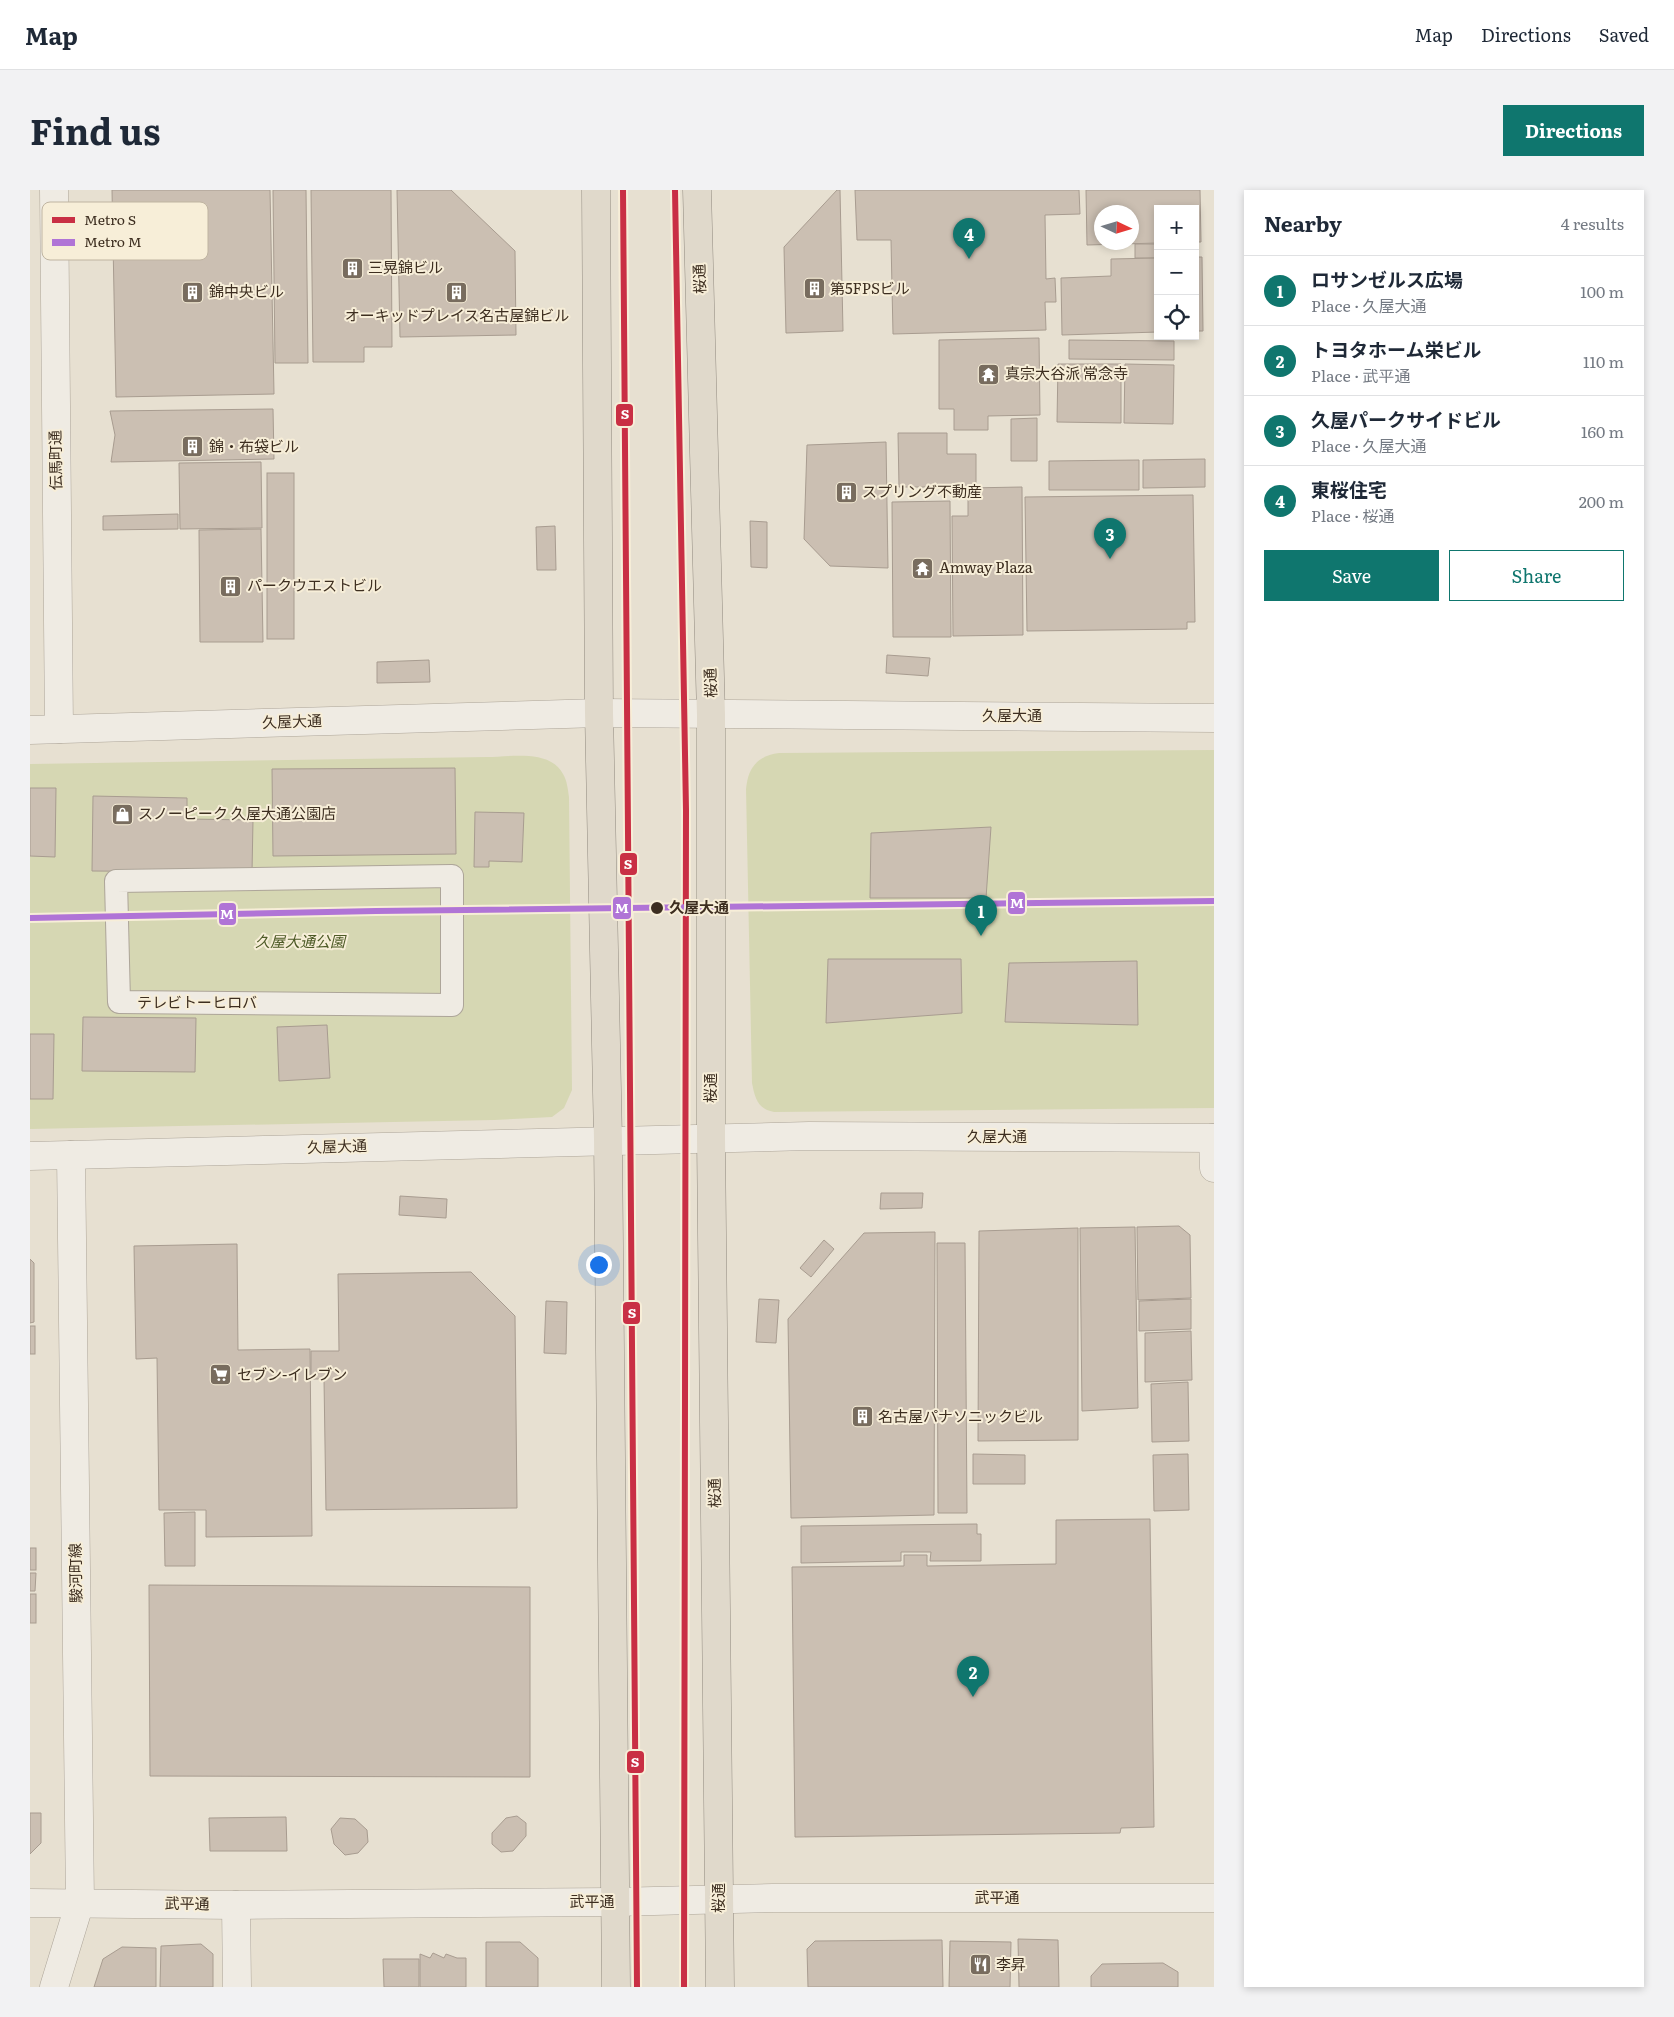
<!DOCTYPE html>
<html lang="en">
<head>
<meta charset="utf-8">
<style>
  :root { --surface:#fff; --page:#f2f2f3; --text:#1f2937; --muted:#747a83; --line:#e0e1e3; --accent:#0f766e }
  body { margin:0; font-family:Literata,"Noto Sans JP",serif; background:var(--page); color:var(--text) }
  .controls { position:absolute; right:15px; top:15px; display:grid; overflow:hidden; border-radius:0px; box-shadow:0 2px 8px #0003 }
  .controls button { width:45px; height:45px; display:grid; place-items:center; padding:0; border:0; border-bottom:1px solid var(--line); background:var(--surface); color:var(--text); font:25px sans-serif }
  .compass { position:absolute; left:1064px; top:15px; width:45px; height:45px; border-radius:50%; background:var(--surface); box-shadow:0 2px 8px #0003; rotate:94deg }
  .you { position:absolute; left:568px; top:1074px; width:18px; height:18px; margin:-12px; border:4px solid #fff; border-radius:50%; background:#1a73e8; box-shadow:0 0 0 8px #1a73e833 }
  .badge { display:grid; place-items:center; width:32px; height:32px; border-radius:50%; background:var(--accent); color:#fff; font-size:16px; font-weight:700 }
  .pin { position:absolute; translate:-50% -41px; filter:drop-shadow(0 1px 2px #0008) }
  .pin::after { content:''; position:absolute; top:26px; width:18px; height:15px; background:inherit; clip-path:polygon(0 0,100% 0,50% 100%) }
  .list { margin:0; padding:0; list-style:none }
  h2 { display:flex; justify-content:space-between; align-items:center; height:65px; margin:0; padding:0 20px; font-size:21px }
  h2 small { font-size:16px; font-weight:400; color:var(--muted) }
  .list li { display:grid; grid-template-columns:32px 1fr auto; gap:15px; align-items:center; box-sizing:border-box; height:70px; padding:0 20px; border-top:1px solid var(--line) }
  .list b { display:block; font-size:19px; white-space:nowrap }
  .list p { margin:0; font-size:16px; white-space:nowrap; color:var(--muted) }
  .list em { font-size:16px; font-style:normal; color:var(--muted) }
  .actions { display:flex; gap:10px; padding:15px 20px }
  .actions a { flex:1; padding:11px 0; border:1px solid var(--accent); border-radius:0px; text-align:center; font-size:18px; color:var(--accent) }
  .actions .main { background:var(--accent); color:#fff }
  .icon { flex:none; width:28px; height:28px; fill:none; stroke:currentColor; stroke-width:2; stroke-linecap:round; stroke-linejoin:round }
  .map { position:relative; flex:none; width:1184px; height:1797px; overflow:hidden; border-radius:0px }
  header { display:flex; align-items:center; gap:30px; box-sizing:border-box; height:70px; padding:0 25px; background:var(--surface); border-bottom:1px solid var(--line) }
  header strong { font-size:24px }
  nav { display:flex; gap:28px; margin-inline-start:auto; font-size:18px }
  .intro { display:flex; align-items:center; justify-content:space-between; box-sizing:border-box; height:120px; padding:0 30px }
  h1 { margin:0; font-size:35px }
  .button { padding:12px 22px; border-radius:0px; background:var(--accent); color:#fff; font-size:18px; font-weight:700 }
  main { display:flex; gap:30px; padding:0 30px }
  aside { flex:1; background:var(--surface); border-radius:0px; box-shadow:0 2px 8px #0003 }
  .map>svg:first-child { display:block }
  .green { fill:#d6d7b3 }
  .building { fill:#cbbfb2; stroke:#a89c90; fill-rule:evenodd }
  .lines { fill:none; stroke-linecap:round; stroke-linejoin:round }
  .pedestrian-casing { stroke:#ada599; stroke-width:24 }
  .minor-casing { stroke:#ada599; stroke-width:29 }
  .tertiary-casing { stroke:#ada599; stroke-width:29 }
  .trunk-casing { stroke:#928b80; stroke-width:29 }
  .pedestrian { stroke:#efebe3; stroke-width:22 }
  .minor { stroke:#efebe3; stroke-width:28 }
  .tertiary { stroke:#efebe3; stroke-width:28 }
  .trunk { stroke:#e0d9cb; stroke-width:28 }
  .metro-1-casing { stroke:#f7eed8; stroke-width:10 }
  .metro-2-casing { stroke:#f7eed8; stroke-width:10 }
  .metro-1 { stroke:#c92f44; stroke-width:6 }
  .metro-2 { stroke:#b074d6; stroke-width:6 }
  .stop-dot { fill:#3d2e20; stroke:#f7eed8; stroke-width:2 }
  .labels { text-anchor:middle; stroke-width:4; stroke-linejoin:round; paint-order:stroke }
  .poi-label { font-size:15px; fill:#3d2e20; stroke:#f7eed8; text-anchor:start }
  .street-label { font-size:15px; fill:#3d2e20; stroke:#f7eed8 }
  .stop-label { font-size:15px; font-weight:bold; fill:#3d2e20; stroke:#f7eed8; text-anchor:start }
  .park-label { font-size:15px; font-style:italic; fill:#4d5a26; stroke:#f7eed8 }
  .key { fill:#f7eed8; stroke:#bfb4a1; stroke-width:1 }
  .key-label { font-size:14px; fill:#3d2e20 }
  .line-badge { stroke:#f7eed8; stroke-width:2 }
  .badge-label { font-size:14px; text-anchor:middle; font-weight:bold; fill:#fff }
</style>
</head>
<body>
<header>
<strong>Map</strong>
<nav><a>Map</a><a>Directions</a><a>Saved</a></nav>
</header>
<div class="intro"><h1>Find us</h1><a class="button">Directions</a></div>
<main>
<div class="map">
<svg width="1184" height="1797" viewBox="0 0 1184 1797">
  <rect width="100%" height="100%" fill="#e7e0d1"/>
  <g class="green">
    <path d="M 1184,560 L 1184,918 L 744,922 C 728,919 725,909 722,893 L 716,599 C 718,578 727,566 749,563 Z"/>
    <path d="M 457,567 C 480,567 520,559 533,584 C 537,590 538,600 539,607 L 542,900 L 534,918 L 522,927 L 464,930 L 0,939 L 0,574 Z"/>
  </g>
  <g class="building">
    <path d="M 82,0 L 240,0 L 244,204 L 86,207 Z"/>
    <path d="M 243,0 L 276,0 L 278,173 L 245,173 Z"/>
    <path d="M 281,0 L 361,0 L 362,157 L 334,157 L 334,172 L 283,172 Z"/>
    <path d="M 367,0 L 421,0 L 485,61 L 486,145 L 370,147 Z"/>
    <path d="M 807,0 L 810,0 L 813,141 L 756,143 L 754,57 Z"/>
    <path d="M 825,0 L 1049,0 L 1050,24 L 1015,25 L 1016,89 L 1025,88 L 1026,112 L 1015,112 L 1016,140 L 863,144 L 861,50 L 827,50 Z"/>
    <path d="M 1056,0 L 1170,0 L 1171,52 L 1165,52 L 1165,19 L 1128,19 L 1128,53 L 1057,55 ZM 1072,22 L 1102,22 L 1102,52 L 1072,52 Z"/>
    <rect x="1105" y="54" width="23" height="14"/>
    <path d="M 1165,67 L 1172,67 L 1173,141 L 1165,141 Z"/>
    <path d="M 1128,68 L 1128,142 L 1032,145 L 1031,88 L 1081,86 L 1081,69 Z"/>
    <path d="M 1009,148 L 1010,225 L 958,226 L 958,240 L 924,240 L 924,219 L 909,219 L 909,150 Z"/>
    <path d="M 1039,150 L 1144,151 L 1144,170 L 1039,169 Z"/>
    <path d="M 1028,174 L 1091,174 L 1091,233 L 1027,232 Z"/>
    <path d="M 1095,174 L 1144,175 L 1143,234 L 1094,233 Z"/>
    <path d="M 243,219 L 244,269 L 81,272 L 85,245 L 80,221 Z"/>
    <path d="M 1007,228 L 1007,271 L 981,271 L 981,229 Z"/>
    <path d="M 868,243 L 917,243 L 917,264 L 946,264 L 946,297 L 869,297 Z"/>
    <path d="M 856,252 L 858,378 L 800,376 L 774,349 L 777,255 Z"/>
    <path d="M 1175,269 L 1175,297 L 1113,298 L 1113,270 Z"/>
    <path d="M 1109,270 L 1109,300 L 1019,300 L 1019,271 Z"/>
    <path d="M 231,272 L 232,338 L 150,339 L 149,273 Z"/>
    <rect x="237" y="283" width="27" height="166"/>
    <path d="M 992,297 L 993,445 L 923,446 L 922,326 L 938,326 L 938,298 Z"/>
    <path d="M 1163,305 L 1165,432 L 1157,432 L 1157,439 L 997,441 L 995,307 Z"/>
    <path d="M 920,311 L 921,447 L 863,447 L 862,312 Z"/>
    <path d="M 148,324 L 148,339 L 73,340 L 73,326 Z"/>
    <path d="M 720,331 L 737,332 L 737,378 L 721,377 Z"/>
    <path d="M 525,336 L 526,380 L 507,380 L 506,337 Z"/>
    <path d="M 231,339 L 233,452 L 170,452 L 169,340 Z"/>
    <path d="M 857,465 L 900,468 L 898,486 L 856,483 Z"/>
    <path d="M 399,470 L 400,492 L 347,493 L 347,472 Z"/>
    <path d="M 425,578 L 426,664 L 243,666 L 242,579 Z"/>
    <path d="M 0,598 L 26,598 L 25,667 L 0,666 Z"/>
    <path d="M 63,606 L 157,608 L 157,629 L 223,630 L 222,682 L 62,681 Z"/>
    <path d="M 445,622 L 494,623 L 492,672 L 459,671 L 459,677 L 444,677 Z"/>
    <path d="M 961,637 L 956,708 L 840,708 L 841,643 Z"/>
    <path d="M 798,769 L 931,769 L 932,823 L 796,833 Z"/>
    <path d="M 1107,771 L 1108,835 L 975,832 L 979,773 Z"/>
    <path d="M 53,827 L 166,828 L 165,882 L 52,881 Z"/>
    <path d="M 297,835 L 300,888 L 249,891 L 247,837 Z"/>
    <path d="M 0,844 L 24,844 L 23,909 L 0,909 Z"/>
    <path d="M 851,1003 L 893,1003 L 892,1018 L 850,1019 Z"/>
    <path d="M 370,1006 L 417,1009 L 416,1028 L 369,1025 Z"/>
    <path d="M 1149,1036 L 1160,1045 L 1161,1108 L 1108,1110 L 1107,1037 Z"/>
    <path d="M 1105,1037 L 1108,1218 L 1052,1221 L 1050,1038 Z"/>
    <path d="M 1048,1038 L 1048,1250 L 948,1251 L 949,1041 Z"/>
    <path d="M 905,1042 L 904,1325 L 761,1328 L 758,1129 L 834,1043 Z"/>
    <path d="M 794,1050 L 804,1059 L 781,1087 L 770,1078 Z"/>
    <path d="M 907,1053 L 935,1053 L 937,1323 L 908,1323 Z"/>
    <path d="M 207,1054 L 208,1160 L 280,1159 L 282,1346 L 176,1347 L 176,1320 L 129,1320 L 127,1168 L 106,1169 L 104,1056 Z"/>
    <path d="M 0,1069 L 4,1073 L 4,1132 L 0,1133 Z"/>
    <path d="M 441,1082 L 485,1126 L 487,1318 L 296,1320 L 294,1189 L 281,1189 L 281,1161 L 309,1161 L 308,1084 Z"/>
    <path d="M 729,1109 L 749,1110 L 746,1153 L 726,1152 Z"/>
    <path d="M 1161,1109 L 1161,1139 L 1109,1141 L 1109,1111 Z"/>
    <path d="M 516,1111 L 537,1112 L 536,1164 L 514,1163 Z"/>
    <rect x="0" y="1136" width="5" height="28"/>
    <path d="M 1161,1141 L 1162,1190 L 1115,1192 L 1115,1143 Z"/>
    <path d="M 1158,1192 L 1159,1251 L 1122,1252 L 1121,1194 Z"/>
    <path d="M 943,1264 L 995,1265 L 995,1294 L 943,1294 Z"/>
    <path d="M 1158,1264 L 1159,1320 L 1124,1321 L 1123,1265 Z"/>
    <path d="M 165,1322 L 165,1376 L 135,1376 L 134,1323 Z"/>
    <path d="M 1120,1329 L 1124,1637 L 1091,1638 L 1090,1643 L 765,1647 L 762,1377 L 874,1376 L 874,1365 L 897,1365 L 897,1376 L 1026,1374 L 1026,1330 Z"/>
    <path d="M 947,1334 L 947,1344 L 951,1344 L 951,1371 L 900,1371 L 901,1362 L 871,1362 L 871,1371 L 771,1373 L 771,1336 Z"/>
    <rect x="0" y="1358" width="6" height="22"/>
    <path d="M 0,1383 L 6,1383 L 5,1401 L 0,1401 Z"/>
    <path d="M 119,1395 L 500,1397 L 500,1587 L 120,1586 Z"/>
    <rect x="0" y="1404" width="6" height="29"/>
    <path d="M 0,1623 L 11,1623 L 11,1653 L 0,1664 Z"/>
    <path d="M 487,1626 L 496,1633 L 496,1646 L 483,1661 L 471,1662 L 462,1654 L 462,1643 L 476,1628 Z"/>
    <path d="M 256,1627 L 257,1661 L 180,1661 L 179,1628 Z"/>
    <path d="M 310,1628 L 325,1629 L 337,1640 L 338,1652 L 328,1663 L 315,1665 L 304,1654 L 301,1639 Z"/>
    <path d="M 988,1749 L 1028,1750 L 1029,1797 L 989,1797 Z"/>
    <path d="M 912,1750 L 913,1797 L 778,1797 L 777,1759 L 785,1751 Z"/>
    <path d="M 920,1751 L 981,1752 L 980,1797 L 919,1797 Z"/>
    <path d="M 456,1752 L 490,1752 L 508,1768 L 508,1797 L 456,1797 Z"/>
    <path d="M 171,1754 L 183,1764 L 183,1797 L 130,1797 L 131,1756 Z"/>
    <path d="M 92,1757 L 126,1758 L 126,1797 L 64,1797 L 73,1769 Z"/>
    <path d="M 403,1763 L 414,1768 L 416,1764 L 427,1768 L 436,1768 L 436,1797 L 390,1797 L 390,1764 L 400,1768 Z"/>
    <path d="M 353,1769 L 389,1769 L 389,1797 L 354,1797 Z"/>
    <path d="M 1133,1773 L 1148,1782 L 1148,1797 L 1061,1797 L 1061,1786 L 1072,1774 Z"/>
  </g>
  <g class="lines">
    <defs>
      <path id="pedestrian" d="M 422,686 L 422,815 L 89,812 L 86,691 Z"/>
      <g id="minor">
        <path d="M 24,0 L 29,539"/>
        <path d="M 1183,948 L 1184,978"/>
        <path d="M 0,1713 L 206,1715 L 584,1712"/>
        <path d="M 206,1715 L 207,1797"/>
        <path d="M 24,1797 L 50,1712 L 41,965"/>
      </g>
      <g id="tertiary">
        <path d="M 0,540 L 569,523 L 1184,528"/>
        <path d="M 0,966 L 779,946 L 1184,948"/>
        <path d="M 584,1712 L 743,1708 L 1184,1708"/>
      </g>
      <g id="trunk">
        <path d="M 566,0 L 569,523 L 578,949 L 586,1797"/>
        <path d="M 667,0 L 681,525 L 681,949 L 690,1797"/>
      </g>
    </defs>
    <use href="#pedestrian" class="pedestrian-casing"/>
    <use href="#minor" class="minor-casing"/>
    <use href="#tertiary" class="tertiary-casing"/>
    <use href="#trunk" class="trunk-casing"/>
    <use href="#pedestrian" class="pedestrian"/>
    <use href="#minor" class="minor"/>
    <use href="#tertiary" class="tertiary"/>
    <use href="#trunk" class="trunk"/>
    <defs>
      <g id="metro-1">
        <path d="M 593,0 L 607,1797"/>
        <path d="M 645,0 L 656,620 L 654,1797"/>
      </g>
      <path id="metro-2" d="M 0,728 L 346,721 L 1184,711"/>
    </defs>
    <use href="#metro-1" class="metro-1-casing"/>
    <use href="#metro-2" class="metro-2-casing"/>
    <use href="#metro-1" class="metro-1"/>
    <use href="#metro-2" class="metro-2"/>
  </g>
  <defs>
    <symbol id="building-square" viewBox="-11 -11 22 22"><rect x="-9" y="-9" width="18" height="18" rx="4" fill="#786c5e" stroke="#f7eed8"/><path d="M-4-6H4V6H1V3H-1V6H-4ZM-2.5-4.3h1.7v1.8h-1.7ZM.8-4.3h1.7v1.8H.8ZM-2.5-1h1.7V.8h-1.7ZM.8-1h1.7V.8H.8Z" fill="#fff"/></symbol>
    <symbol id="temple-square" viewBox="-11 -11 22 22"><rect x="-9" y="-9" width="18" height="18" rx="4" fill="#786c5e" stroke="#f7eed8"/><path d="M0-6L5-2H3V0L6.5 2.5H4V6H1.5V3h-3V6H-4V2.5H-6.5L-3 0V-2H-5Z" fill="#fff"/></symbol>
    <symbol id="shop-square" viewBox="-11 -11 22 22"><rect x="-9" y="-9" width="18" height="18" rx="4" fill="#786c5e" stroke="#f7eed8"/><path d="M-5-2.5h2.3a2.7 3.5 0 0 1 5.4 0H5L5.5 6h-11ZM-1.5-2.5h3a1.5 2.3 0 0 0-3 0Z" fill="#fff"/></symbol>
    <symbol id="supermarket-square" viewBox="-11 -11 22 22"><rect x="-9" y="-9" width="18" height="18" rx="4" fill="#786c5e" stroke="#f7eed8"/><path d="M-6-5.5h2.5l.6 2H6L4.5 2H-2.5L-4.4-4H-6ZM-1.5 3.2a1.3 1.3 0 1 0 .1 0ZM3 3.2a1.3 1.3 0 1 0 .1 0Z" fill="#fff"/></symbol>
    <symbol id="restaurant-square" viewBox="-11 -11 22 22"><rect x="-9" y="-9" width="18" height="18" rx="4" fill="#786c5e" stroke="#f7eed8"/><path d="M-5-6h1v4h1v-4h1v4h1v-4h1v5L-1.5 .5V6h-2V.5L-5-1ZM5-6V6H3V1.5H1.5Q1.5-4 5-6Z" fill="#fff"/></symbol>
  </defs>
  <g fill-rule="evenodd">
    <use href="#building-square" x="310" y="66" width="25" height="25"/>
    <use href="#building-square" x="772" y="86" width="25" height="25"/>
    <use href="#building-square" x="150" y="90" width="25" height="25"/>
    <use href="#building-square" x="414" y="90" width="25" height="25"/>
    <use href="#temple-square" x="946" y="172" width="25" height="25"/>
    <use href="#building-square" x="150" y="244" width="25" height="25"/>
    <use href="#building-square" x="804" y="290" width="25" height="25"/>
    <use href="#temple-square" x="880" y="366" width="25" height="25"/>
    <use href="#building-square" x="188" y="384" width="25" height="25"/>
    <use href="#shop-square" x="80" y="612" width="25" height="25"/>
    <use href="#supermarket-square" x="178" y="1172" width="25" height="25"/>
    <use href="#building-square" x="820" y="1214" width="25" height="25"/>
    <use href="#restaurant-square" x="938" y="1762" width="25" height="25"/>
  </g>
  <circle class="stop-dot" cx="627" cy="718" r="7"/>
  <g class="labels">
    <g class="poi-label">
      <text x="338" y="83">三晃錦ビル</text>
      <text x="800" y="104">第5FPSビル</text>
      <text x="179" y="107">錦中央ビル</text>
      <text x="427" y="131" text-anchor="middle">オーキッドプレイス名古屋錦ビル</text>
      <text x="975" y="189">真宗大谷派 常念寺</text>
      <text x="179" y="262">錦・布袋ビル</text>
      <text x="832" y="307">スプリング不動産</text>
      <text x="909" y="383">Amway Plaza</text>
      <text x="217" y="401">パークウエストビル</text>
      <text x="108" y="629">スノーピーク 久屋大通公園店</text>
      <text x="207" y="1190">セブン-イレブン</text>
      <text x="848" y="1232">名古屋パナソニックビル</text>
      <text x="966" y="1780">李昇</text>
    </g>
    <g class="street-label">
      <text transform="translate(670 89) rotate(-92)" y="5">桜通</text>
      <text transform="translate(26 270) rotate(-91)" y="5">伝馬町通</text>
      <text transform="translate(681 493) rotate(-92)" y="5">桜通</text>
      <text x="982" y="531">久屋大通</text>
      <text transform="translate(262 532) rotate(-2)" y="5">久屋大通</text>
      <text x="167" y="818">テレビトーヒロバ</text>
      <text transform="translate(681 898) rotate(-90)" y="5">桜通</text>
      <text x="967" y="952">久屋大通</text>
      <text transform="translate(307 957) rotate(-2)" y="5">久屋大通</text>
      <text transform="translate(685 1303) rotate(-91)" y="5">桜通</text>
      <text transform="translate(46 1383) rotate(-91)" y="5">駿河町線</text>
      <text transform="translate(689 1708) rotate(-90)" y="5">桜通</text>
      <text x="967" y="1713">武平通</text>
      <text x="562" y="1717">武平通</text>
      <text transform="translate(157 1714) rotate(1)" y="5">武平通</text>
    </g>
    <g class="stop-label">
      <text x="639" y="723">久屋大通</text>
    </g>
    <g class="park-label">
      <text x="270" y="757">久屋大通公園</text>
    </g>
  </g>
  <rect x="12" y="12" width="166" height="58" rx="8" class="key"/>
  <rect x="22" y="27" width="23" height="6" fill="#c92f44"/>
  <rect x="22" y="49" width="23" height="7" fill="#b074d6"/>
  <g class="key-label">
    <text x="54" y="35">Metro S</text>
    <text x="54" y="57">Metro M</text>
  </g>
  <g class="line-badge">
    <rect x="585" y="213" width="19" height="24" rx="5" fill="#c92f44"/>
    <rect x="589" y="662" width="19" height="24" rx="5" fill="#c92f44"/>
    <rect x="977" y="701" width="19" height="24" rx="5" fill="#b074d6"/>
    <rect x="582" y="706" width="20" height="24" rx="5" fill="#b074d6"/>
    <rect x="188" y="712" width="19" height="24" rx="5" fill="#b074d6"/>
    <rect x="592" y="1111" width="19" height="24" rx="5" fill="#c92f44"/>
    <rect x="596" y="1560" width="19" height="24" rx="5" fill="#c92f44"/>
  </g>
  <g class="badge-label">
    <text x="595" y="229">S</text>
    <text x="598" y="679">S</text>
    <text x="987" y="718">M</text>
    <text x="592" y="723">M</text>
    <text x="197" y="729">M</text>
    <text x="602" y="1128">S</text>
    <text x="605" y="1577">S</text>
  </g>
</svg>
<div class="controls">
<button>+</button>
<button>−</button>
<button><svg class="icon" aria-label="locate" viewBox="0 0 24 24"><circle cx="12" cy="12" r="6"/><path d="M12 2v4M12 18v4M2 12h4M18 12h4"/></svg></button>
</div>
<svg class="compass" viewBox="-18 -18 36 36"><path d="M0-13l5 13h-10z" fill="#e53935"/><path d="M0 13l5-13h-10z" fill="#747a83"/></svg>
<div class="you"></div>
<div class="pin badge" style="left:951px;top:746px">1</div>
<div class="pin badge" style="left:943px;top:1507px">2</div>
<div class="pin badge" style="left:1080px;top:369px">3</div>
<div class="pin badge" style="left:939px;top:69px">4</div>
</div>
<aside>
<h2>Nearby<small>4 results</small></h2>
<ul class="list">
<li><span class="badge">1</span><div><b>ロサンゼルス広場</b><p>Place · 久屋大通</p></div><em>100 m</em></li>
<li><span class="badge">2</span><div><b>トヨタホーム栄ビル</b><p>Place · 武平通</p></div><em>110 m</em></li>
<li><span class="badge">3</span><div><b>久屋パークサイドビル</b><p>Place · 久屋大通</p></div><em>160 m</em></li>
<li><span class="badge">4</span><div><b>東桜住宅</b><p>Place · 桜通</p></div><em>200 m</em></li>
</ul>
<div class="actions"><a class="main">Save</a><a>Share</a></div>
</aside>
</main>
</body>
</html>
